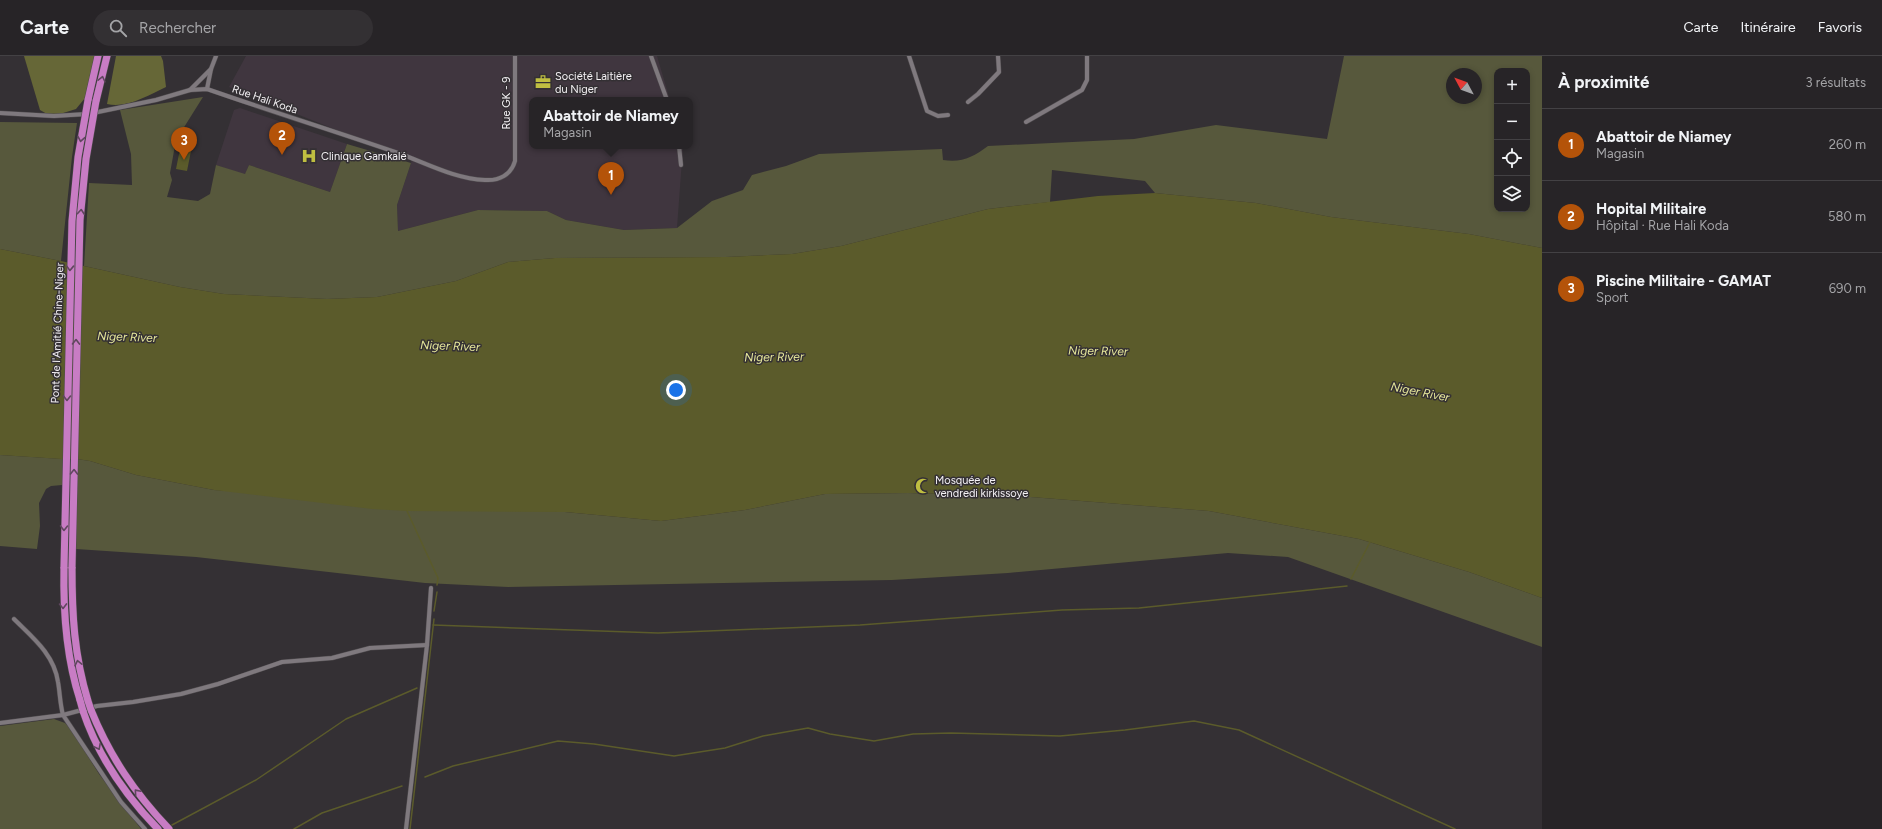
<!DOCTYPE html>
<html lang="fr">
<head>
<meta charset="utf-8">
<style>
  :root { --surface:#272427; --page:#333033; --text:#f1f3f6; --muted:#a4a4a7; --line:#434144; --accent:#b45309 }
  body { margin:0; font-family:Figtree,sans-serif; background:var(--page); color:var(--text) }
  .controls { position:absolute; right:12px; top:12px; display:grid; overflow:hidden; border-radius:8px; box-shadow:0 2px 6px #0003 }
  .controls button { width:36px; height:36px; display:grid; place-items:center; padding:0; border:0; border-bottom:1px solid var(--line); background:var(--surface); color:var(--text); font:20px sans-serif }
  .compass { position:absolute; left:1446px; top:12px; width:36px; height:36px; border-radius:50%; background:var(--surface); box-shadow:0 2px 6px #0003; rotate:311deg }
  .you { position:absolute; left:676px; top:334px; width:14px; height:14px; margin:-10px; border:3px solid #fff; border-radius:50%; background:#1a73e8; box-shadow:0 0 0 6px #1a73e833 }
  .badge { display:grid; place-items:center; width:26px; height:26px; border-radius:50%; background:var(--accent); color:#fff; font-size:13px; font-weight:700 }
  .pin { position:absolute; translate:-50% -33px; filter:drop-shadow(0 1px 2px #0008) }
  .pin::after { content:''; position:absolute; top:21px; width:14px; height:12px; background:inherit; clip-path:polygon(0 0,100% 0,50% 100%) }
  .popup { position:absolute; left:529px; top:41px; width:164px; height:52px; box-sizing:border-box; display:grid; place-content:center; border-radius:8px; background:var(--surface); filter:drop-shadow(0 1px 3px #0005); font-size:13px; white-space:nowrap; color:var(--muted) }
  .popup b { font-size:15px; color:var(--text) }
  .popup::after { content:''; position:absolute; left:50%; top:100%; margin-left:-8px; border:8px solid transparent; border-top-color:var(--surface) }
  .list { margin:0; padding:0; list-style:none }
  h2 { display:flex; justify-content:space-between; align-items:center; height:52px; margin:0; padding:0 16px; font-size:17px }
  h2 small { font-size:13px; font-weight:400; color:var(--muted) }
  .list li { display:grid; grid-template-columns:26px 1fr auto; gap:12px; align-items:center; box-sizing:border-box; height:72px; padding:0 16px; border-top:1px solid var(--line) }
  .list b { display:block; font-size:15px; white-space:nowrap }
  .list p { margin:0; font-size:13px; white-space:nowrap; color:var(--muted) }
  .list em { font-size:13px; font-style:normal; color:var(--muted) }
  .icon { flex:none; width:22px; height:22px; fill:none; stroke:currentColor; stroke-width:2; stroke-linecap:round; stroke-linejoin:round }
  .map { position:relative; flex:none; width:1542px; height:773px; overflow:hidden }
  header { display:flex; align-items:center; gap:24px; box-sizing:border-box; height:56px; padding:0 20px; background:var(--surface); border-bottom:1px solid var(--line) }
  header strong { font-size:19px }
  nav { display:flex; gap:22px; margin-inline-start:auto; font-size:14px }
  .search { width:280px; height:36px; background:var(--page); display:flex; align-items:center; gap:10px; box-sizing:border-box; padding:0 14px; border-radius:22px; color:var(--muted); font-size:15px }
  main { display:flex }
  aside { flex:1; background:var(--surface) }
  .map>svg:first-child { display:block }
  .built { fill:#40363f }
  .green { fill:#57583c; fill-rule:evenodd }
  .forest { fill:#666737 }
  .water { fill:#5b5b2b }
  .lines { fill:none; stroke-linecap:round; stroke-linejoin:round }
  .stream { stroke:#5b5b2b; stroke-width:1.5 }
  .minor-casing { stroke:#504c4f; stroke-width:5 }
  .trunk-casing { stroke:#504c4f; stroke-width:8 }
  .minor { stroke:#7f797e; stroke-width:4 }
  .trunk { stroke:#c87cc4; stroke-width:7 }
  .trunk-bridge-casing { stroke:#504c4f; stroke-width:8; stroke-linecap:butt }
  .trunk-bridge { stroke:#c87cc4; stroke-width:7 }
  .oneway { stroke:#60475f }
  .labels { text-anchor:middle; stroke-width:3; stroke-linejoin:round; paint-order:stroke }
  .poi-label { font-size:11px; fill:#f4f1f4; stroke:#343034; text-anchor:start }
  .street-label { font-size:11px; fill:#f4f1f4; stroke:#343034 }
  .water-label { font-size:12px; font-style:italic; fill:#e6e79a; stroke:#343034 }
</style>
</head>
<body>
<header>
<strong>Carte</strong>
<div class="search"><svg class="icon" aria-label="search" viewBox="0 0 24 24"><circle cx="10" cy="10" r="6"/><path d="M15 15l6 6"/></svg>Rechercher</div>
<nav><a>Carte</a><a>Itinéraire</a><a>Favoris</a></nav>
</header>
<main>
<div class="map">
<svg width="1542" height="773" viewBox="0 0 1542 773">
  <rect width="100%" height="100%" fill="#343034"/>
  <g class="built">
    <path d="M 246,0 L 657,0 L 670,44 L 532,44 L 532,90 L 683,90 L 677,172 L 624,174 L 566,164 L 547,155 L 478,154 L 398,175 L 397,149 L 412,104 L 229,31 Z"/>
    <path d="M 240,52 L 347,88 L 330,136 L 249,109 L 245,119 L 216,109 L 234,54 Z"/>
  </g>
  <g class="green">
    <path d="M 1344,0 L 1542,0 L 1542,192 L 1469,178 L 1331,161 L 1256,147 L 1155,137 L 1145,125 L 1052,114 L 1050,146 L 988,153 L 841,190 L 792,198 L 726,201 L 555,202 L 508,206 L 456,225 L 377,241 L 327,243 L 224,238 L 180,231 L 84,210 L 89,127 L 132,129 L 131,98 L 120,54 L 203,41 L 176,84 L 170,117 L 172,124 L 167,141 L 198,145 L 210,138 L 216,109 L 245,118 L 249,109 L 330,136 L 347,88 L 411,107 L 397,149 L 398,175 L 478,154 L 547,155 L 566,164 L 624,174 L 677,172 L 712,145 L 743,134 L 752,119 L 786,110 L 819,98 L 942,93 L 943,104 C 962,107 973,101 988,90 L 1134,83 L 1216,69 L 1327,83 ZM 1497,15 L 1527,15 L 1527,153 L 1497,153 ZM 1452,18 L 1476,18 L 1476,42 L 1452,42 Z"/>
    <path d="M 0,66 L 77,67 L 72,101 L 61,205 L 0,193 Z"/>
    <path d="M 0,399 L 63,403 L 62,429 L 51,430 L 46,433 L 39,447 L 40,470 L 37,493 L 0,490 Z"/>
    <path d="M 77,403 L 90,405 L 136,419 L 214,434 L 565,456 L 661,465 L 745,454 L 825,438 L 908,437 L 1018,440 L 1209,455 L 1359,483 L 1469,516 L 1542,542 L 1542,591 L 1288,501 L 1228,497 L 1008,517 L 892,524 L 508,531 L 425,527 L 196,501 L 76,493 Z"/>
    <path d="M 54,663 L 65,667 L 71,673 L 99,718 L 141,773 L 0,773 L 0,670 Z"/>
  </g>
  <g class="forest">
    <path d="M 24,0 L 95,0 L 85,42 L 76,53 L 60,58 L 47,58 L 40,54 Z"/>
    <path d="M 116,0 L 161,0 L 163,5 L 166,31 C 149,39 126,53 107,48 Z"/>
  </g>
  <g class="water">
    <path d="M 183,87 L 190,88 L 189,94 L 191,95 L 187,115 L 176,113 L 180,93 L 182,93 Z"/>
    <path d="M 1155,137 L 1256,147 L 1331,161 L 1469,178 L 1542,192 L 1542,542 L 1469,516 L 1359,483 L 1209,455 L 1018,440 L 908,437 L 825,438 L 745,454 L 661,465 L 565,456 L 407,455 L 372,453 L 214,434 L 136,419 L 90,405 L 77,403 L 61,403 L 0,399 L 0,193 L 61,205 L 180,231 L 224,238 L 327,243 L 377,241 L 456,225 L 508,206 L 555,202 L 726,201 L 792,198 L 841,190 L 988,153 L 1098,140 Z"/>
  </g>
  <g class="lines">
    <g class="stream">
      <path d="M 407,455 L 438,522 L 437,529"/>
      <path d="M 1351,523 L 1370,486"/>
      <path d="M 434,555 L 437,536"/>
      <path d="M 433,569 L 658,577 L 860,569 L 1062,554 L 1139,552 L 1347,530"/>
      <path d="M 425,721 L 453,710 L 558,685 L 594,688 L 674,700 L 725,692 L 763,680 L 808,672 L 830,678 L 874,685 L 913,678 L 951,677 L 1060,680 L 1125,674 L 1194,665 L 1239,674 L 1455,773"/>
      <path d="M 172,769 L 256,724 L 346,663 L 417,632"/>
      <path d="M 294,773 L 322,757 L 402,730"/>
      <path d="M 410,773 L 434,563"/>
    </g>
    <defs>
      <g id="minor">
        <path d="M 651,0 L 667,44"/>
        <path d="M 909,0 L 927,55 L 938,60 L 948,59"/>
        <path d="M 207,33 L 211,13 L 216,0"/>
        <path d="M 190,34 L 211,13"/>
        <path d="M 968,46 L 978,38 L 999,16 L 998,0"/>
        <path d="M 0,57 L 54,60 L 87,58"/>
        <path d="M 93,57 L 156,44 L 190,34 L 207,33 C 270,55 334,75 398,97 C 426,107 455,123 485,124 C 499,125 511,119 515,105 L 515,0"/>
        <path d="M 1026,66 L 1082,34 L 1087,24 L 1087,0"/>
        <path d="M 679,90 L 681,109"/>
        <path d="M 14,563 C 32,581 54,598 58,626 C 60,637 60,648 63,659 L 121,746 L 145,773"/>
        <path d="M 0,667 L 63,659 L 97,650 L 133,646 L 181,638 L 218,628 L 282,606 L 332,602 L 370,592 L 427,589"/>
        <path d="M 406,773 L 427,589 L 431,532"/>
      </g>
      <g id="trunk">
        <path d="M 88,44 L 98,0"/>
        <path d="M 96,45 L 107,0"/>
        <path d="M 64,511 C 63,557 66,601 80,644"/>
        <path d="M 72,511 C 72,558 74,599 88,645"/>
        <path d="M 91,654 C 110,701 135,737 169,773"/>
        <path d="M 83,655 C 98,700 125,739 158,773"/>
      </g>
    </defs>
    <use href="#minor" class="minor-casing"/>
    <use href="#trunk" class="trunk-casing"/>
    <use href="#minor" class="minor"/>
    <use href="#trunk" class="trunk"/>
    <defs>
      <g id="trunk-bridge">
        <path d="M 64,511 L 72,165 L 78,101 L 88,44"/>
        <path d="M 72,511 L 80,164 L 86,103 L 96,45"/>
        <path d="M 80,644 L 83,655"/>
        <path d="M 88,645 L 91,654"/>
      </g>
    </defs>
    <use href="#trunk-bridge" class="trunk-bridge-casing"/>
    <use href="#trunk-bridge" class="trunk-bridge"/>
  </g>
  <defs><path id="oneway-chevron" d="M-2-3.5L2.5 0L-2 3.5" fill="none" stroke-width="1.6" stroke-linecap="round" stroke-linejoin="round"/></defs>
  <g class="oneway">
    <use href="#oneway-chevron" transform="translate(102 23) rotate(-77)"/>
    <use href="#oneway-chevron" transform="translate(81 83) rotate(100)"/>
    <use href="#oneway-chevron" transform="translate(81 156) rotate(-85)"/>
    <use href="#oneway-chevron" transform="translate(70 212) rotate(92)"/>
    <use href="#oneway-chevron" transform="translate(76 286) rotate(-89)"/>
    <use href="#oneway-chevron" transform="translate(67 342) rotate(91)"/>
    <use href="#oneway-chevron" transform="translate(74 416) rotate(-89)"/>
    <use href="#oneway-chevron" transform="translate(64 472) rotate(91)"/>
    <use href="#oneway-chevron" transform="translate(63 550) rotate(89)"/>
    <use href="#oneway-chevron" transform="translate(78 607) rotate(-102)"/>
    <use href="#oneway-chevron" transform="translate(98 691) rotate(63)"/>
    <use href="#oneway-chevron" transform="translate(137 736) rotate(-131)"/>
  </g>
  <defs>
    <symbol id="office-bare" viewBox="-9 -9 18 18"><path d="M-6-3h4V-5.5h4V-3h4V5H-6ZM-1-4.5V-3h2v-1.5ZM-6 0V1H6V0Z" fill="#bfbe41" stroke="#343034" stroke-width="2.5" paint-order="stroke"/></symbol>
    <symbol id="hospital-bare" viewBox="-9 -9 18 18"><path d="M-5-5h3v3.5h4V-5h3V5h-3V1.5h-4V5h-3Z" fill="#bfbe41" stroke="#343034" stroke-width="2.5" paint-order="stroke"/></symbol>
    <symbol id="mosque-bare" viewBox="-9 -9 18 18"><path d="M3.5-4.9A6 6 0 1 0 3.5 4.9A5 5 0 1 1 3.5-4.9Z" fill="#bfbe41" stroke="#343034" stroke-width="2.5" paint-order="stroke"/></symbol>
  </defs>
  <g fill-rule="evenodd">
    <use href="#office-bare" x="532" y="15" width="22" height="22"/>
    <use href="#hospital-bare" x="298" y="89" width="22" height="22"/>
    <use href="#mosque-bare" x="912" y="419" width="22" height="22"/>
  </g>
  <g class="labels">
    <g class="poi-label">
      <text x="555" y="24">Société Laitière<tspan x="555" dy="13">du Niger</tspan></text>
      <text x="321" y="104">Clinique Gamkalé</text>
      <text x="935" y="428">Mosquée de<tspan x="935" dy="13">vendredi kirkissoye</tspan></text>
    </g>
    <g class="street-label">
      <text transform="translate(265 43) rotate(19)" y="4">Rue Hali Koda</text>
      <text transform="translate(506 47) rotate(-90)" y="4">Rue GK - 9</text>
      <text transform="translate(57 277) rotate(-88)" y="4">Pont de l'Amitié Chine-Niger</text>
    </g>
    <g class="water-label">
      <text transform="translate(127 281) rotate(2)" y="4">Niger River</text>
      <text transform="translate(450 290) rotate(2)" y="4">Niger River</text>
      <text transform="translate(1098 295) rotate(1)" y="4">Niger River</text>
      <text transform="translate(774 301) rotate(-1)" y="4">Niger River</text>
      <text transform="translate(1420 336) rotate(11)" y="4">Niger River</text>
    </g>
  </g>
</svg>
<div class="controls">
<button>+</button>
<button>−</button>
<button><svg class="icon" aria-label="locate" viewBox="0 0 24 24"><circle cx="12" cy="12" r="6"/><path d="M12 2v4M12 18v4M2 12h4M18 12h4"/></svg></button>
<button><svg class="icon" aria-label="layers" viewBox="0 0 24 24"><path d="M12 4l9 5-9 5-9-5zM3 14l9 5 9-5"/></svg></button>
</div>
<svg class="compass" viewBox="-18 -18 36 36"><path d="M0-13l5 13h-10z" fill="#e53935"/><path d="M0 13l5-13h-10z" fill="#a4a4a7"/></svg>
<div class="you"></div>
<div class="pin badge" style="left:611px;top:139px">1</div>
<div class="popup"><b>Abattoir de Niamey</b>Magasin</div>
<div class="pin badge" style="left:282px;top:99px">2</div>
<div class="pin badge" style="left:184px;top:104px">3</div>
</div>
<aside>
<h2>À proximité<small>3 résultats</small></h2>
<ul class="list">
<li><span class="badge">1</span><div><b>Abattoir de Niamey</b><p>Magasin</p></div><em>260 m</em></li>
<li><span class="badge">2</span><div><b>Hopital Militaire</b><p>Hôpital · Rue Hali Koda</p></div><em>580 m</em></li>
<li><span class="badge">3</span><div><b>Piscine Militaire - GAMAT</b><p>Sport</p></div><em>690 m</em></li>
</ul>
</aside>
</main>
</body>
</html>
